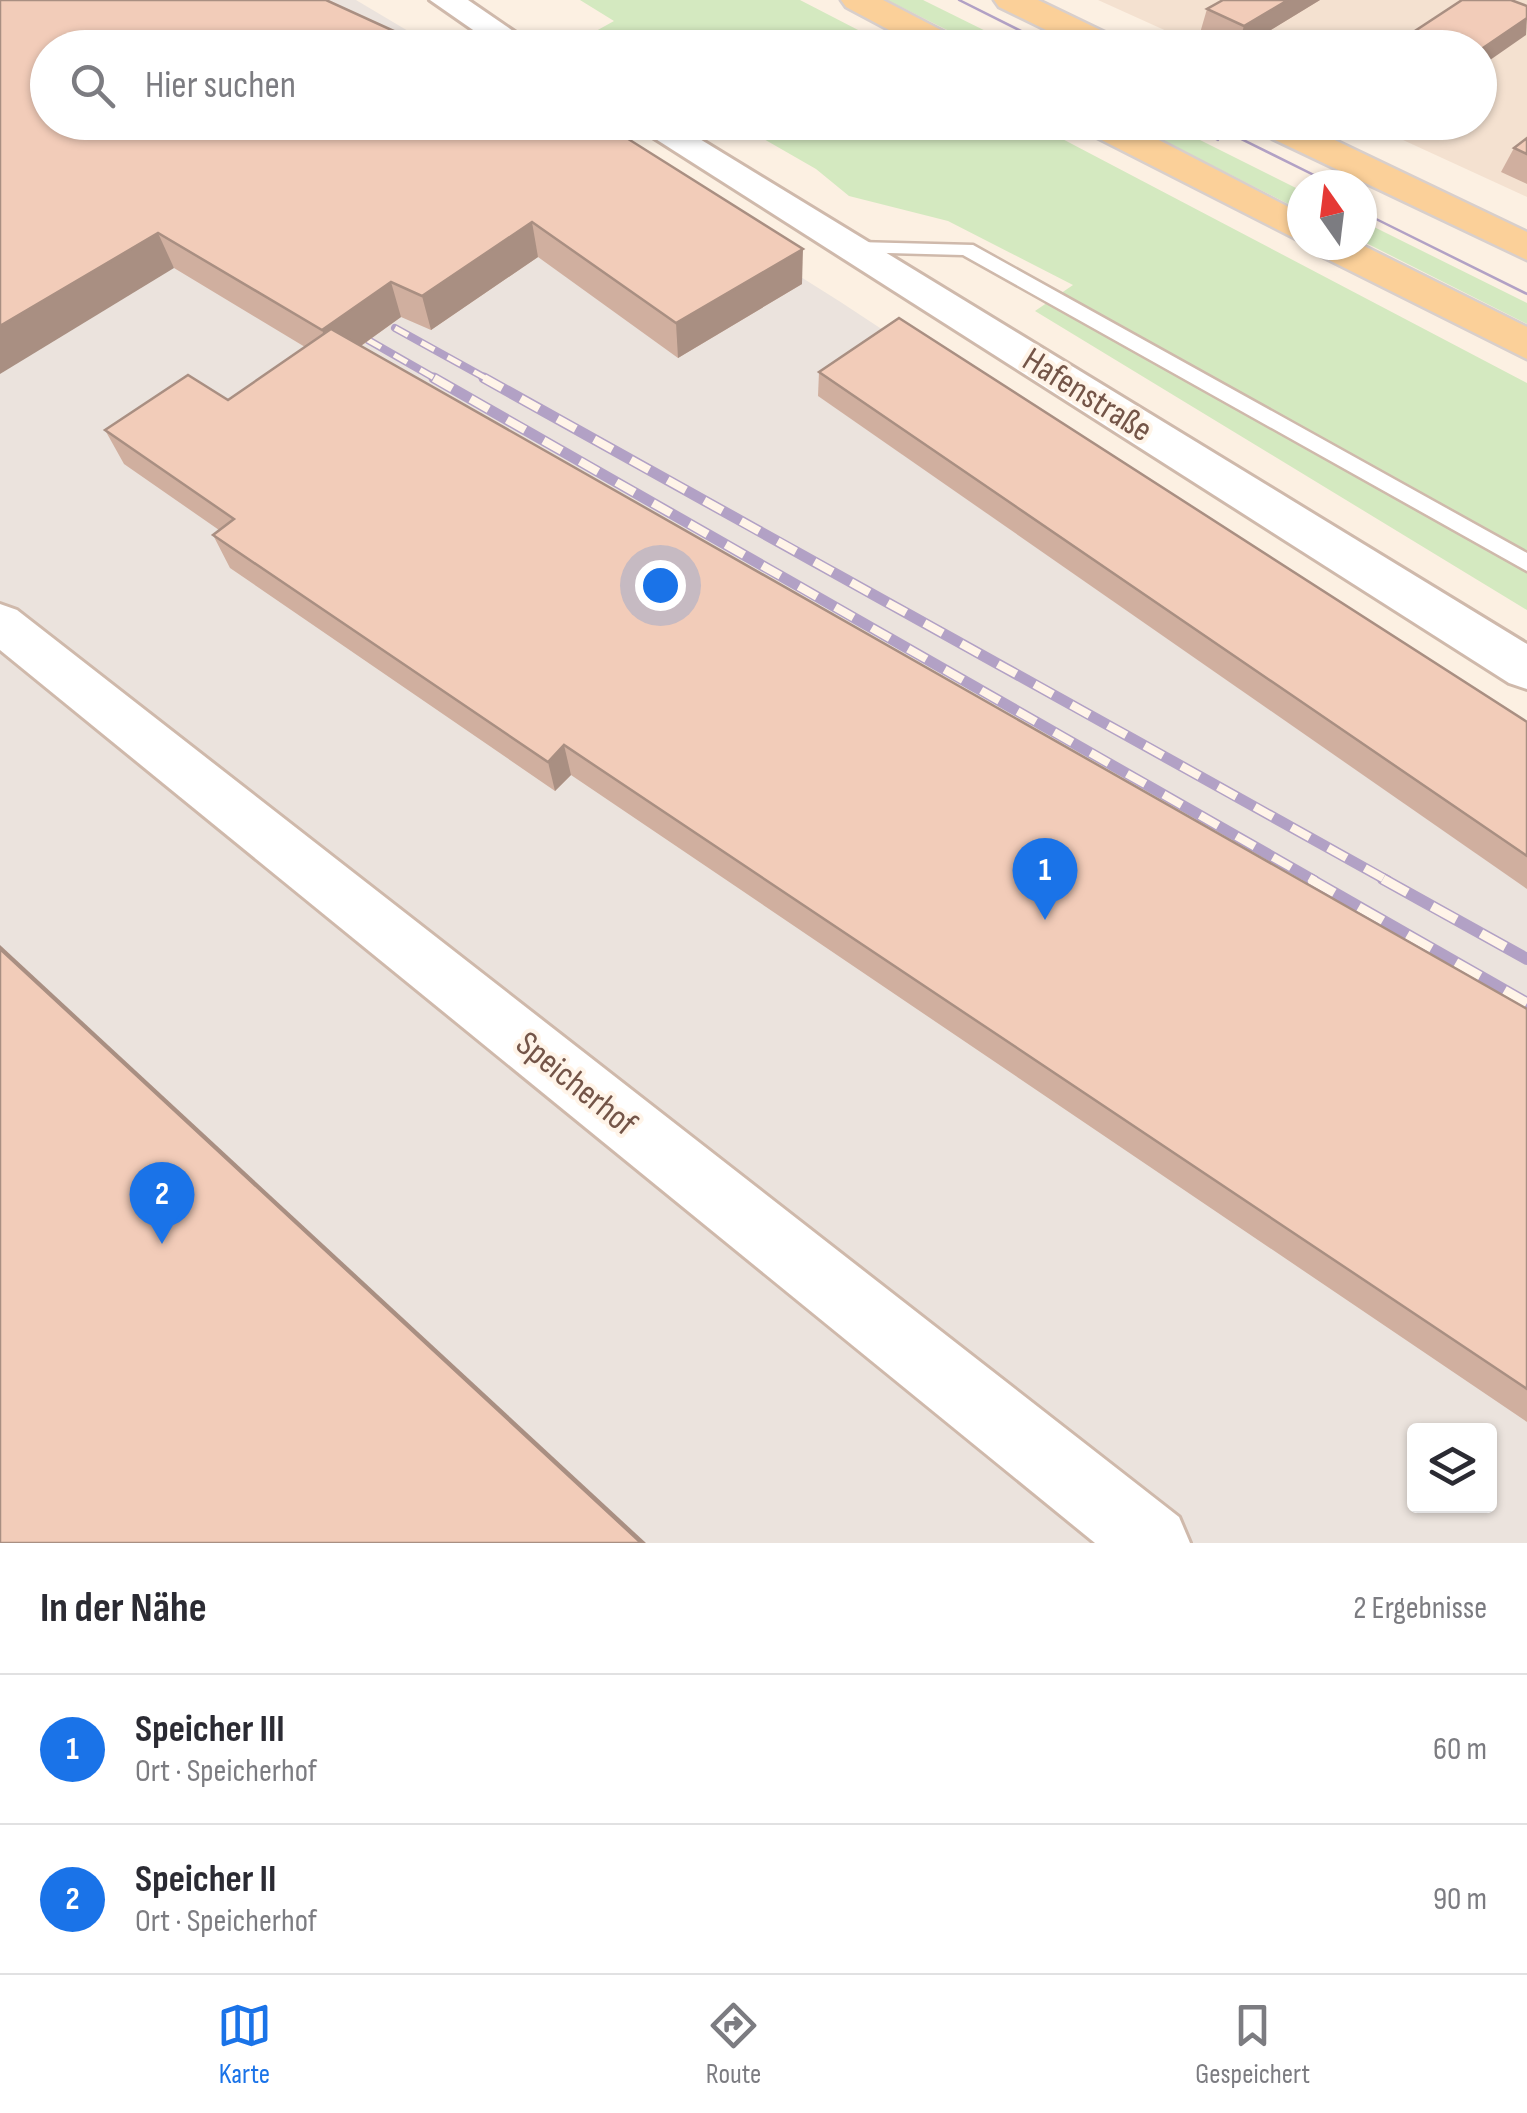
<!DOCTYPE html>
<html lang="de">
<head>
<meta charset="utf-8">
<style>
  :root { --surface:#fff; --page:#f7f7f7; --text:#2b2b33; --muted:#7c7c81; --line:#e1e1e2; --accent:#1a73e8 }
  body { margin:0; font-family:"Sofia Sans Condensed",sans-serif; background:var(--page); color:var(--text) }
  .controls { position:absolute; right:30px; bottom:30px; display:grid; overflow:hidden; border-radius:10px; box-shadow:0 2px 8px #0004 }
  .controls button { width:90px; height:90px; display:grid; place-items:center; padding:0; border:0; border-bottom:2px solid var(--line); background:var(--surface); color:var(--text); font:50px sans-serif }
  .compass { position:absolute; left:1287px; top:170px; width:90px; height:90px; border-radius:50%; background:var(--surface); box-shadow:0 2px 8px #0004; rotate:346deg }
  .you { position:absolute; left:660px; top:585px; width:35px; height:35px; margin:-25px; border:8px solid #fff; border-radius:50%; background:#1a73e8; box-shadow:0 0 0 15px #1a73e833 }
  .badge { display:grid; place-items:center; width:65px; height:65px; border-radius:50%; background:var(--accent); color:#fff; font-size:32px; font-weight:700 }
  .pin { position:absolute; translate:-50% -82px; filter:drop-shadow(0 2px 5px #0008) }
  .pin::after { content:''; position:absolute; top:52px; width:35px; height:30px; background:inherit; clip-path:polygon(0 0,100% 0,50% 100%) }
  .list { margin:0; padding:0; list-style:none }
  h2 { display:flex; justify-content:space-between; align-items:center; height:130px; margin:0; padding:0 40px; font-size:42px }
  h2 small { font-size:32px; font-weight:400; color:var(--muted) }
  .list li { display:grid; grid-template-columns:65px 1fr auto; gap:30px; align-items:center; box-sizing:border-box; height:150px; padding:0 40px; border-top:2px solid var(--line) }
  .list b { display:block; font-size:38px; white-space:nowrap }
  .list p { margin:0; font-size:32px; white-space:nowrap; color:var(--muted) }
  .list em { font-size:32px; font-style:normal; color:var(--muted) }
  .icon { flex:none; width:55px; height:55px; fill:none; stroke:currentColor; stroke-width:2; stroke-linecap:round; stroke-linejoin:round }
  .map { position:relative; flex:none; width:1527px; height:1543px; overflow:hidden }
  .search { position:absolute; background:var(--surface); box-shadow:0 2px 8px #0004; left:30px; right:30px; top:30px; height:110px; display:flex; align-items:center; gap:25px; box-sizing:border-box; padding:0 35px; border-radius:55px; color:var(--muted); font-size:38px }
  .sheet { height:430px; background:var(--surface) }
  nav { display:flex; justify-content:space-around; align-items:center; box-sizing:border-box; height:140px; border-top:2px solid var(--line); background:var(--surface); font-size:28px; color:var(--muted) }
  nav a { display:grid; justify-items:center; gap:5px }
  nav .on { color:var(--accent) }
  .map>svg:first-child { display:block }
  .residential { fill:#f4e1d0 }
  .industrial { fill:#ebe3dd; fill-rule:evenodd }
  .green { fill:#d4e9c0 }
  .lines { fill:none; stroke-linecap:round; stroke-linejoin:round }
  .service-casing { stroke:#cfb9ab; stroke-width:5 }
  .minor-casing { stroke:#cfb9ab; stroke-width:6 }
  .primary-casing { stroke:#d8cfcc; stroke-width:5 }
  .service { fill:#fff; fill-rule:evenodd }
  .minor { fill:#fff; fill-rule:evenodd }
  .primary { fill:#fbd099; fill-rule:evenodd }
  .tram { stroke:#b2a1c5; stroke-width:2.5 }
  .rail-far2-casing { stroke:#b2a1c5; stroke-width:8 }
  .rail-far1-casing { stroke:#b2a1c5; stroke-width:11 }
  .rail-casing { stroke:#b2a1c5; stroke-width:12 }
  .rail-far2 { stroke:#fff4e8; stroke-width:5; stroke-dasharray:15; stroke-linecap:butt }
  .rail-far1 { stroke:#fff4e8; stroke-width:8; stroke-dasharray:21; stroke-linecap:butt }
  .rail { stroke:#fff4e8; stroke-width:9; stroke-dasharray:28; stroke-linecap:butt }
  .wall { fill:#d0af9f }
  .shaded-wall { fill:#a98f82 }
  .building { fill:#f2ccb9; stroke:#a98f82; stroke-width:2.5 }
  .labels { text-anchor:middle; stroke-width:8; stroke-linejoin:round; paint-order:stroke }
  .street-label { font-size:35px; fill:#745548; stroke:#fff4e8 }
</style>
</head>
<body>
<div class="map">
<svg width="1527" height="1543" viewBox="0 0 1527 1543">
  <rect width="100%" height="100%" fill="#fcf0e2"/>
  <path class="residential" d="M 1098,0 L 1527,0 L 1527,197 L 1366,123 L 1480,122 L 1480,48 L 1202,47 Z"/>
  <path class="industrial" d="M 0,0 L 356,0 L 435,47 L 48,48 L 48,122 L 556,123 L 839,301 L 1527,754 L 1527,1543 L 0,1543 ZM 1414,1430 L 1490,1430 L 1490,1506 L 1414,1506 Z"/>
  <g class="green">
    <path d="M 580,0 L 800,0 L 891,47 L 607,47 L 587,36 L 614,21 Z"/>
    <path d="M 887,0 L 923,0 L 1018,47 L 981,47 Z"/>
    <path d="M 736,123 L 1032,123 L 1527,383 L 1527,610 L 1035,311 L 1073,285 L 948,221 L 849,196 L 816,169 Z"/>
    <path d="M 1128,123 L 1166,123 L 1302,191 L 1302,211 Z"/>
    <path d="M 1362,221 L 1527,303 L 1527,324 L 1362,241 Z"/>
  </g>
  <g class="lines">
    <defs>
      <path id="service" d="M 857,242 L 973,245 L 1527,553 L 1527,571 L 963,255 L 851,252 L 851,244 Z"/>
      <g id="minor">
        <path d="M 430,0 L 468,0 L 538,48 L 499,48 Z"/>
        <path d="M 629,122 L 672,122 L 1527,644 L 1527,689 L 1509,683 Z"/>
        <path d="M 0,604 L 17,610 L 1179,1517 L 1190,1543 L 1095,1543 L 0,650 Z"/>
      </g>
      <g id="primary">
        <path d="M 841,0 L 883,0 L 962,41 L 967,48 L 923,48 L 846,7 Z"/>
        <path d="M 994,0 L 1038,0 L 1123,41 L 1128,48 L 1083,48 L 999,7 Z"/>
        <path d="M 1077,122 L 1124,122 L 1302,214 L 1302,242 L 1082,130 Z"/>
        <path d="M 1249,122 L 1297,122 L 1527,232 L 1527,260 L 1254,130 Z"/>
        <path d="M 1311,245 L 1362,245 L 1527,327 L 1527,359 L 1317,254 Z"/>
      </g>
    </defs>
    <use href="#service" class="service-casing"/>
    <use href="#minor" class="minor-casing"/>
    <use href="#primary" class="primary-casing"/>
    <use href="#service" class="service"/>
    <use href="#minor" class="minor"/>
    <use href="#primary" class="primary"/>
    <g class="tram">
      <path d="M 959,0 L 1055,48"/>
      <path d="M 1182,122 L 1218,140"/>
      <path d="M 1207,122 L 1334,185"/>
      <path d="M 1362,212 L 1527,294"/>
    </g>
    <defs>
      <g id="rail-far2">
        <path d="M 395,328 L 489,380"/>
        <path d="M 368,340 L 438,380"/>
      </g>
      <g id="rail-far1">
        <path d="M 434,378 L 1315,881"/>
        <path d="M 484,378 L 1388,881"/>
      </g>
      <g id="rail">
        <path d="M 1310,879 L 1527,1003"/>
        <path d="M 1383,879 L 1527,959"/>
      </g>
    </defs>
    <use href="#rail-far2" class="rail-far2-casing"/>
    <use href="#rail-far1" class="rail-far1-casing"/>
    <use href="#rail" class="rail-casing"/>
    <use href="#rail-far2" class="rail-far2"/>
    <use href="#rail-far1" class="rail-far1"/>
    <use href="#rail" class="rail"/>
  </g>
  <g class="wall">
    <path d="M 0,0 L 596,122 L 802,284 L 678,358 L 538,257 L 431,330 L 401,317 L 361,346 L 1527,1009 L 1527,1422 L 571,775 L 555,791 L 230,568 L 213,535 L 219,530 L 124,464 L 105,430 L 228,400 L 305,347 L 174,268 Z"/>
    <path d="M 1320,0 L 1241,48 L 1231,48 L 1200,33 L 1207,9 Z"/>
    <path d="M 1527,138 L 1527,184 L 1501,172 L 1514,148 Z"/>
    <path d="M 819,372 L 1527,722 L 1527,889 L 818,396 Z"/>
  </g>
  <g class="shaded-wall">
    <path d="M 1288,0 L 1320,0 L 1241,48 L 1237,48 L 1244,26 Z"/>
    <path d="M 1527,18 L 1526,35 L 1480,67 L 1480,50 Z"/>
    <path d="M 532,222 L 538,257 L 431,330 L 422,296 Z"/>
    <path d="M 158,233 L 174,268 L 0,374 L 0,326 Z"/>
    <path d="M 803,249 L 802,284 L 678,358 L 676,323 Z"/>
    <path d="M 391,282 L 401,317 L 334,365 L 322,330 Z"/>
    <path d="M 564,745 L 571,775 L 555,791 L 548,762 Z"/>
    <path d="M 0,945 L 646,1543 L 641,1543 L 0,949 Z"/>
  </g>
  <g class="building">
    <path d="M 0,0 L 326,0 L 431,48 L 48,48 L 48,122 L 596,122 L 614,130 L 803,249 L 676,323 L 532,222 L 422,296 L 391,282 L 322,330 L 158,233 L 0,326 Z"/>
    <path d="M 1223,0 L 1288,0 L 1244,26 L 1207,9 Z"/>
    <path d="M 1462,0 L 1511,0 L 1527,6 L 1527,18 L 1480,50 L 1480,48 L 1389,48 Z"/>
    <path d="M 1527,138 L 1527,154 L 1514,148 Z"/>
    <path d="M 899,318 L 1527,722 L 1527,856 L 819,372 Z"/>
    <path d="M 331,329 L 1527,1009 L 1527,1389 L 564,745 L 548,762 L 213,535 L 234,519 L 105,430 L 188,375 L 228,400 Z"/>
    <path d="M 0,949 L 641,1543 L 0,1543 Z"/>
  </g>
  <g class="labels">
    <g class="street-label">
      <text transform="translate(1088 394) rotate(32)" y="12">Hafenstraße</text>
      <text transform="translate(577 1083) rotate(39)" y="12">Speicherhof</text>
    </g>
  </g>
</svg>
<div class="controls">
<button><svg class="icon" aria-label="layers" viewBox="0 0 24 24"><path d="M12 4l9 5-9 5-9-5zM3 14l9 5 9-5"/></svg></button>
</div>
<svg class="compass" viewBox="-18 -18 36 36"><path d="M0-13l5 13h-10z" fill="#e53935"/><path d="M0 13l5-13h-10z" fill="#7c7c81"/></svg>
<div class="you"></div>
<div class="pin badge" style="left:1045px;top:920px">1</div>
<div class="pin badge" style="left:162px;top:1244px">2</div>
<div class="search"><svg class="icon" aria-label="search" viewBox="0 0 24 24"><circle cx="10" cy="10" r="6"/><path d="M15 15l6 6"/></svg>Hier suchen</div>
</div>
<section class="sheet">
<h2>In der Nähe<small>2 Ergebnisse</small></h2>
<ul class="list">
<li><span class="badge">1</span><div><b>Speicher III</b><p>Ort · Speicherhof</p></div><em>60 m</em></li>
<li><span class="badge">2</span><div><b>Speicher II</b><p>Ort · Speicherhof</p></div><em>90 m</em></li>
</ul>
</section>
<nav>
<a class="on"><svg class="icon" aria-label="map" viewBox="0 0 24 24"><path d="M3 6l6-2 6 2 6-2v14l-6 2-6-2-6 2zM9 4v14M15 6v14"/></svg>Karte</a>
<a><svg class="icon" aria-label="directions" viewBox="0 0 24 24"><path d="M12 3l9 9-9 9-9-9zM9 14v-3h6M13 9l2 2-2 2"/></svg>Route</a>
<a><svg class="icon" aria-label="saved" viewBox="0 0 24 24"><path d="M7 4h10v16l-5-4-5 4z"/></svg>Gespeichert</a>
</nav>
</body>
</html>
